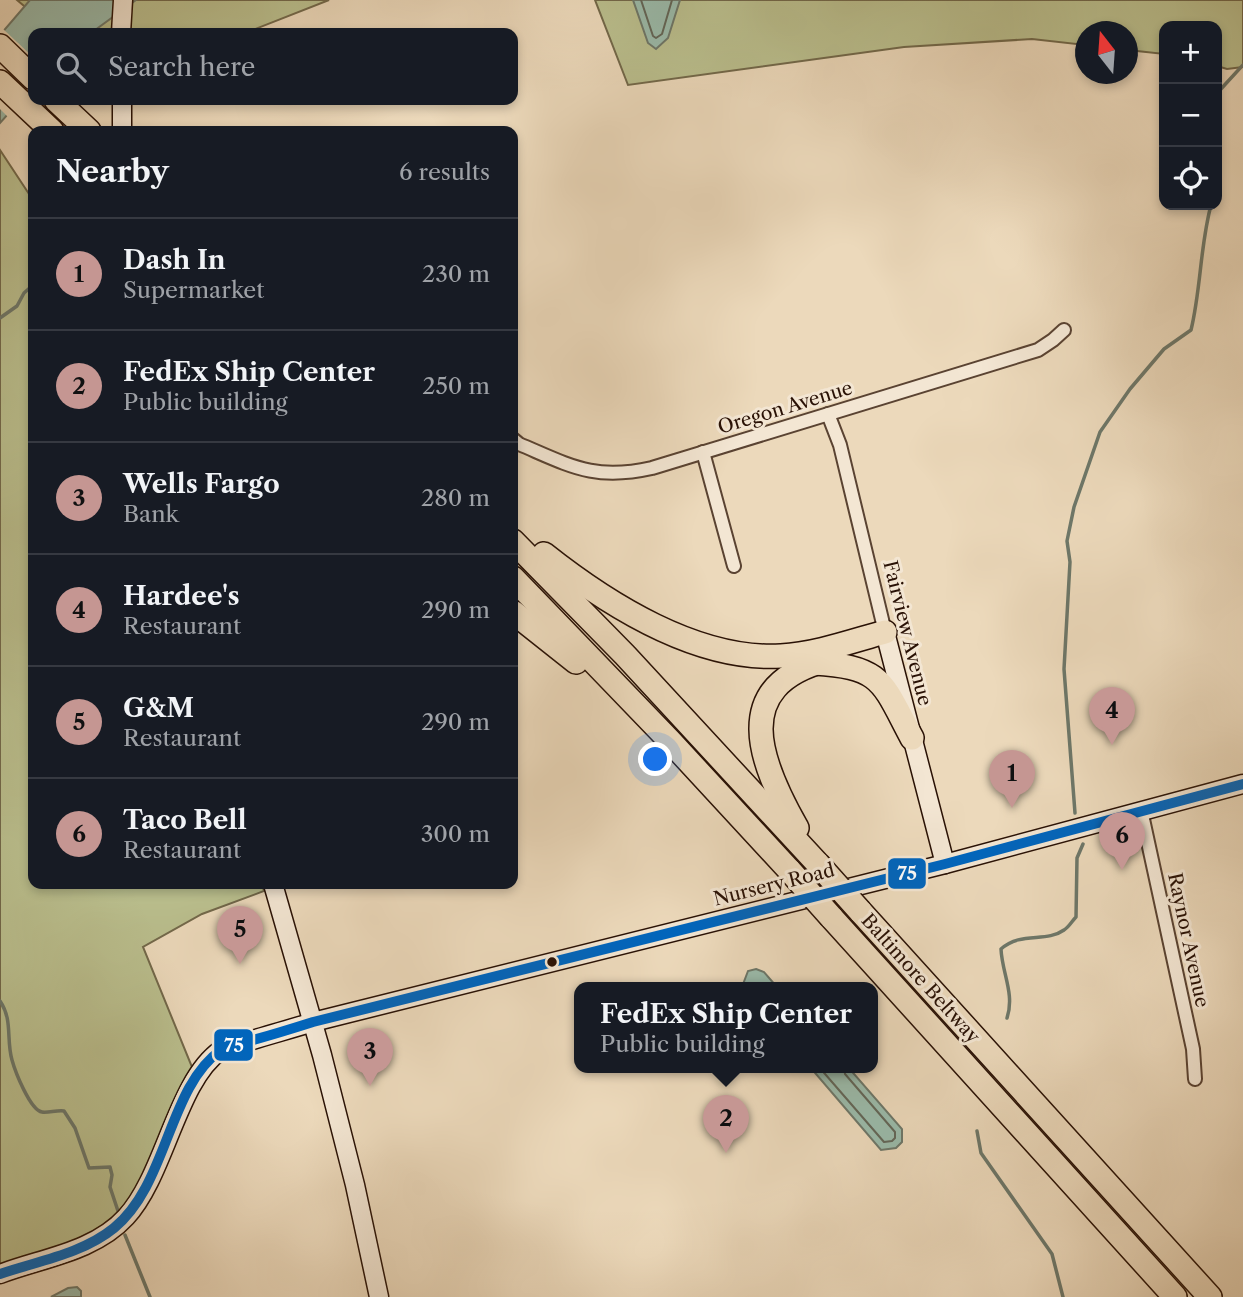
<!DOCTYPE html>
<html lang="en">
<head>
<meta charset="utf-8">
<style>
  :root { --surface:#171b24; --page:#242831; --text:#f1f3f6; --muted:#9ea1a6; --line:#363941; --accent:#c59692 }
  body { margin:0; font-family:"Libre Caslon Text",serif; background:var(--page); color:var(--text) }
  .controls { position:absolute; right:21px; top:21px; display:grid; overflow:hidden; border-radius:14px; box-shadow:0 4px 10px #0003 }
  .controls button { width:63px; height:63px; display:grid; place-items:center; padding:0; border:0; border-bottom:2px solid var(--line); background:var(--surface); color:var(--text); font:35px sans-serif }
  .compass { position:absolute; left:1075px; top:21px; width:63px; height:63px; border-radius:50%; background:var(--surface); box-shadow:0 4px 10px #0003; rotate:343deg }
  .you { position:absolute; left:656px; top:760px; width:24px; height:24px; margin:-18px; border:5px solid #fff; border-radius:50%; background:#1a73e8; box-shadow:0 0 0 10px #1a73e833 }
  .badge { display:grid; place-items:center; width:46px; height:46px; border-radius:50%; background:var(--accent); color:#111; font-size:23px; font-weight:700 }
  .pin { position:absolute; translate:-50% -58px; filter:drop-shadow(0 2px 4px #0008) }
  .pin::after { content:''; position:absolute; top:37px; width:24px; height:21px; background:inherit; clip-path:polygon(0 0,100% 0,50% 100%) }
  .popup { position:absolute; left:574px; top:982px; width:304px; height:91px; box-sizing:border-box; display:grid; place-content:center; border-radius:14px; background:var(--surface); filter:drop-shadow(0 2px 5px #0005); font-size:23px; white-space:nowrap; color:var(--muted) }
  .popup b { font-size:26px; color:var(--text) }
  .popup::after { content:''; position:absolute; left:50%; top:100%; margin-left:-14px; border:14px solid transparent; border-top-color:var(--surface) }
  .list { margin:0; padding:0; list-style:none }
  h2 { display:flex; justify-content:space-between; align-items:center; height:91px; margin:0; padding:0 28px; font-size:30px }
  h2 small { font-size:23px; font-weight:400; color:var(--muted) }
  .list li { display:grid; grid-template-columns:46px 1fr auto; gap:21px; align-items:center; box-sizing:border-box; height:112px; padding:0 28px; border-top:2px solid var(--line) }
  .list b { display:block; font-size:26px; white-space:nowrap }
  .list p { margin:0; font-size:23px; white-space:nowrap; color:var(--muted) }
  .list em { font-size:23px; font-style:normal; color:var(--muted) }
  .icon { flex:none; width:38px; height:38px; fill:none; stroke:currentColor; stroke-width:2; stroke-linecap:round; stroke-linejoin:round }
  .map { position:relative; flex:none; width:1243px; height:1297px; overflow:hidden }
  .search { position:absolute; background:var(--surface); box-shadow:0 4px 10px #0003; left:28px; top:28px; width:490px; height:77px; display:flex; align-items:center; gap:18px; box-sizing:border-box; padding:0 24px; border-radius:14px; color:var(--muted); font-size:26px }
  .panel { position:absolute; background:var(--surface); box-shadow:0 4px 10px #0003; left:28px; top:126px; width:490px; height:763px; border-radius:14px }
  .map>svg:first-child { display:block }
  .green { fill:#babf8e; stroke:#72684a; stroke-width:2 }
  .water { fill:#9abbab; stroke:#6d7769; stroke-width:2 }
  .pier { fill:#ecd9bb }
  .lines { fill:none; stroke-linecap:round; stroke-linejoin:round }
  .shore { stroke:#626658; stroke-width:2 }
  .stream { stroke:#6d7769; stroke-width:3.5 }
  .street-casing { stroke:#5a4332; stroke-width:16 }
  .secondary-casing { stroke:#291105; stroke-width:21 }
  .highway-casing { stroke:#291105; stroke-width:26 }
  .street { stroke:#f3e6d3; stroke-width:12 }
  .secondary { stroke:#f3e6d3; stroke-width:18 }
  .highway { stroke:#ecd9bb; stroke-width:23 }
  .highway-bridge-casing { stroke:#291105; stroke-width:26; stroke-linecap:butt }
  .highway-bridge { stroke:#ecd9bb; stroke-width:23 }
  .bus-1-casing { stroke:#f3e6d3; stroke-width:16 }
  .bus-1 { stroke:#0065bd; stroke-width:10 }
  .bus-dot { fill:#291105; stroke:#f3e6d3; stroke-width:2.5 }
  .labels { text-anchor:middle; stroke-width:6; stroke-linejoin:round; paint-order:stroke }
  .street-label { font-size:19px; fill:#291105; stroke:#f3e6d3 }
  .line-badge { stroke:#f3e6d3; stroke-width:2.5 }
  .badge-label { font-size:19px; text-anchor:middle; font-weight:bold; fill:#fff }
</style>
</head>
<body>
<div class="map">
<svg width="1243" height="1297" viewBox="0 0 1243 1297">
  <rect width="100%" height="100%" fill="#ecd9bb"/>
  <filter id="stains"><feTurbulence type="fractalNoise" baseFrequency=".00286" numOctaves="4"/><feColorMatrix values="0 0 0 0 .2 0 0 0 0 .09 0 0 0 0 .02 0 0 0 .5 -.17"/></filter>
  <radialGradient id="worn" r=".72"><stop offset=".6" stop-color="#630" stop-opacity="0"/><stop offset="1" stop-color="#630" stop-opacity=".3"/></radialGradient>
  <g class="green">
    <path d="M 17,0 L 329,0 L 245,33 L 56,33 Z"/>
    <path d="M 595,0 L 1243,0 L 1243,67 L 1227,69 L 1217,66 L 1217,26 L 1164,26 L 1164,54 L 1128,50 L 1128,32 L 1086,32 L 1085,45 L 1032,39 L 904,47 L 628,85 Z"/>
    <path d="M 0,150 L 33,200 L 33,884 L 262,884 L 264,891 L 202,914 L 143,947 L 192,1067 L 132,1198 C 99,1240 48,1250 0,1266 Z"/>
  </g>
  <g class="water">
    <path d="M 30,0 L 136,0 L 91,33 L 33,33 L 33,86 L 0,123 L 0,35 Z"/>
    <path d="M 633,0 L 680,0 L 668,38 L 656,49 L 648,43 Z"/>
    <path d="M 756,969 L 764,972 L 777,987 L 742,987 L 748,971 Z"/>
    <path d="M 810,1067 L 848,1067 L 902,1129 L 902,1142 L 896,1148 L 881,1150 Z"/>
    <path d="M 77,1287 L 81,1291 L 81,1297 L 51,1297 L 68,1288 Z"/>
  </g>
  <path class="pier" d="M 2,28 L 33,57 L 33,90 L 9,118 L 0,109 L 0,30 Z"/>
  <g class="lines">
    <g class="shore">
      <path d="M 641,0 L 653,36 L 656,38 L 662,34 L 672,0"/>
      <path d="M 819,1067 L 884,1142 L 892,1141 L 895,1138 L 895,1132 L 845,1074 L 844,1067"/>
    </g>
    <g class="stream">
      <path d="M 1217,116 L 1220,90 L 1243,65"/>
      <path d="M 1217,143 L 1217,175"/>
      <path d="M 0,318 L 17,306 L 24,293 L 33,285"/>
      <path d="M 1075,813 L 1064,669 L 1070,562 L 1067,541 L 1074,507 L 1100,432 L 1130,389 L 1164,349 L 1191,330 C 1201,289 1200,246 1211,205"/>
      <path d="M 0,1001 C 13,1020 6,1039 12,1060 C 15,1071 30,1110 42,1112 C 48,1113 57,1110 64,1111 L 75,1128 L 89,1168 L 110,1167 L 112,1175 L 110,1187 L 118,1211"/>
      <path d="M 1007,1018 C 1015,994 1002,973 1001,949 C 1021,931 1046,943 1064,930 C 1069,927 1072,921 1076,917 L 1077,858 L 1083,844"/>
      <path d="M 977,1131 L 981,1153 L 1052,1254 L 1063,1297"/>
      <path d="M 125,1235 L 150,1297"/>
    </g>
    <defs>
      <g id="street">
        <path d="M 828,414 L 840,445 L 885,632"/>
        <path d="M 513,439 L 519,444 C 571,466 594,481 652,468 L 1038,350 L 1053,340 L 1064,330"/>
        <path d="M 703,452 L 734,566"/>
        <path d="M 1141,810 L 1193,1049 L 1195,1079"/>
      </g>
      <g id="secondary">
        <path d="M 121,33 L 123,0"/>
        <path d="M 122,100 L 122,131"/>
        <path d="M 885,632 L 945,864"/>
        <path d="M 273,884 L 322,1055 L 355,1185 L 379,1297"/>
        <path d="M 0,1274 C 42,1258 94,1252 126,1217 C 165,1175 177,1080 221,1050 C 228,1046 238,1044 246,1042 C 268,1035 291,1029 313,1022 L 945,864 L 1243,784"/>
      </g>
      <g id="highway">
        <path d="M 0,46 L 33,78"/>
        <path d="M 0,82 L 52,131"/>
        <path d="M 56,100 L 89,131"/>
        <path d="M 513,541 L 625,655 L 818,864"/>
        <path d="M 544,554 C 607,604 697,661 781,656 C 816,654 852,641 885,632"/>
        <path d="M 513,578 L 670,741 L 790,871"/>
        <path d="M 513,612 L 576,662"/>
        <path d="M 814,663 C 883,667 882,682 912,738"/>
        <path d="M 797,828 C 760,763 728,686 827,660"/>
        <path d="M 860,911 L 1210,1297"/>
        <path d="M 831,917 L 1175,1297"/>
      </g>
    </defs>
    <use href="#street" class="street-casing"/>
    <use href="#secondary" class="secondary-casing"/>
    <use href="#highway" class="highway-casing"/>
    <use href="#street" class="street"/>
    <use href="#secondary" class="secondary"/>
    <use href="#highway" class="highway"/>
    <defs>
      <g id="highway-bridge">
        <path d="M 818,864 L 860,911"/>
        <path d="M 790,871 L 831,917"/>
      </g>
    </defs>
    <use href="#highway-bridge" class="highway-bridge-casing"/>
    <use href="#highway-bridge" class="highway-bridge"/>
    <defs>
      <path id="bus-1" d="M 0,1274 C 38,1261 82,1254 114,1228 C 168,1184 168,1087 221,1050 C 228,1045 238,1044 246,1042 C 268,1036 291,1029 313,1022 L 945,864 L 1243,784"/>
    </defs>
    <use href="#bus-1" class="bus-1-casing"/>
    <use href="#bus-1" class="bus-1"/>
  </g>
  <circle class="bus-dot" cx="552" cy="962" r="6"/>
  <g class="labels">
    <g class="street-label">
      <text transform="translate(785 407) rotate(-17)" y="7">Oregon Avenue</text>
      <text transform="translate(908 633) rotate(76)" y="7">Fairview Avenue</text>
      <text transform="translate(774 884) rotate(-14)" y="7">Nursery Road</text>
      <text transform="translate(1189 940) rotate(78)" y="7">Raynor Avenue</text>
      <text transform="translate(921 978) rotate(48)" y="7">Baltimore Beltway</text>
    </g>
  </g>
  <g class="line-badge">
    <rect x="887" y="857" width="40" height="33" rx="7" fill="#0065bd"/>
    <rect x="213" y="1028" width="41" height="34" rx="7" fill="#0065bd"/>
  </g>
  <g class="badge-label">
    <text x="907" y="880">75</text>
    <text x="234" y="1052">75</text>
  </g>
  <rect width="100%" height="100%" filter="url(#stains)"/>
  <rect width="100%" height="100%" fill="url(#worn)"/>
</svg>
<div class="controls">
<button>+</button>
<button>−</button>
<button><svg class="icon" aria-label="locate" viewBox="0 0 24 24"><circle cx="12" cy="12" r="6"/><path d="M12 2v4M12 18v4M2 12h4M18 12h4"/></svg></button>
</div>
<svg class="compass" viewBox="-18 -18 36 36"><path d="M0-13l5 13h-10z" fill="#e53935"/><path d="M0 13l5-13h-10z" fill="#9ea1a6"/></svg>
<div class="you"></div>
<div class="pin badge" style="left:1012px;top:808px">1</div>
<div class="pin badge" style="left:726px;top:1153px">2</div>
<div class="popup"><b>FedEx Ship Center</b>Public building</div>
<div class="pin badge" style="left:370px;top:1086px">3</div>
<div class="pin badge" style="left:1112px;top:745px">4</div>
<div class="pin badge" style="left:240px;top:964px">5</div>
<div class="pin badge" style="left:1122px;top:870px">6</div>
<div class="search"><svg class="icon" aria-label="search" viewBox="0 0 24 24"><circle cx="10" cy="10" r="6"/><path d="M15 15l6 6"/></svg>Search here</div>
<section class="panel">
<h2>Nearby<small>6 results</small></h2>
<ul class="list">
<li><span class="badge">1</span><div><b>Dash In</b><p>Supermarket</p></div><em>230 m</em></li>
<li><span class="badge">2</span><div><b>FedEx Ship Center</b><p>Public building</p></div><em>250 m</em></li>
<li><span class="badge">3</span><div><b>Wells Fargo</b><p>Bank</p></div><em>280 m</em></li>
<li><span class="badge">4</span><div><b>Hardee's</b><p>Restaurant</p></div><em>290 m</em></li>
<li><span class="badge">5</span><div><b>G&amp;M</b><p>Restaurant</p></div><em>290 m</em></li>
<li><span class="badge">6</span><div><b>Taco Bell</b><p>Restaurant</p></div><em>300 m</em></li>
</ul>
</section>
</div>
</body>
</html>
